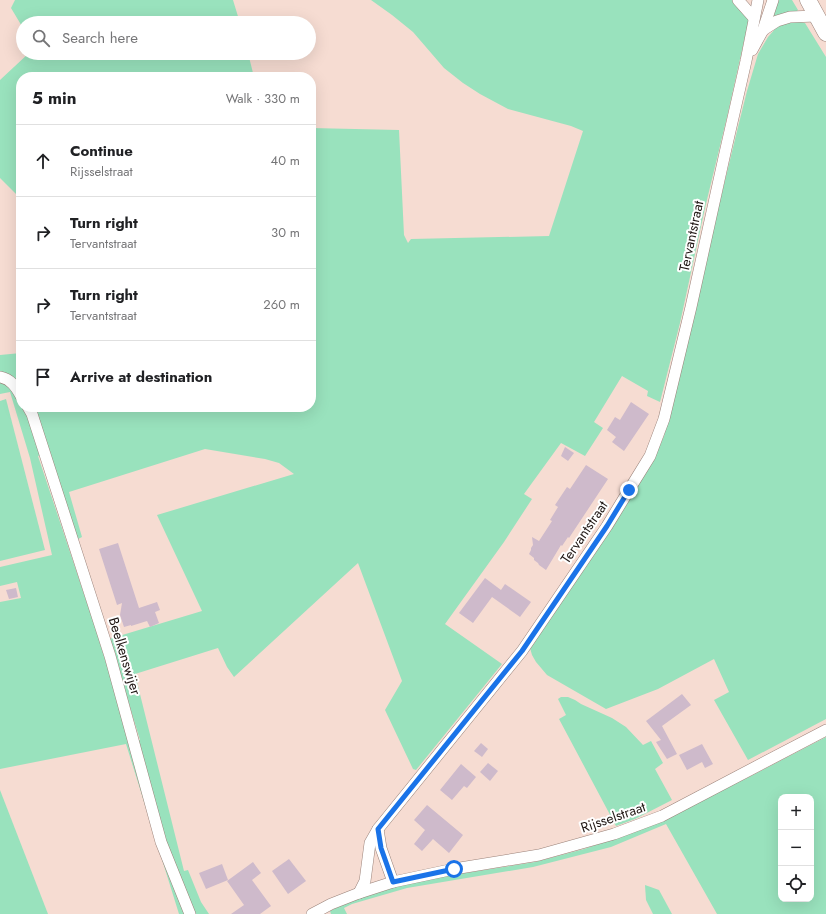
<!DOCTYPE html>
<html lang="en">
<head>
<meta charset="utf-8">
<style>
  :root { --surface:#fff; --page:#f2f2f2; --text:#202124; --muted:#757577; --line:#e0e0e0 }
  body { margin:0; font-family:Jost,sans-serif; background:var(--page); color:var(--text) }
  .controls { position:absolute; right:12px; bottom:12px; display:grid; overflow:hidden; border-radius:8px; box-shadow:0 4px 16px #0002 }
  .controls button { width:36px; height:36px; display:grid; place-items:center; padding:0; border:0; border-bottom:1px solid var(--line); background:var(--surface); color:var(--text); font:20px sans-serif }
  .stop { position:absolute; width:12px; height:12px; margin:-9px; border:3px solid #1a73e8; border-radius:50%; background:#fff }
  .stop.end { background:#1a73e8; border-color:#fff; box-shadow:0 1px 4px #0008 }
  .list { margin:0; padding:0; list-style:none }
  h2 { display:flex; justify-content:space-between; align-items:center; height:52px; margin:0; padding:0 16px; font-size:17px }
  h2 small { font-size:13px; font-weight:400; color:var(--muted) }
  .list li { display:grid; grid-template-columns:26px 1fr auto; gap:12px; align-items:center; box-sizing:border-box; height:72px; padding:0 16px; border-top:1px solid var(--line) }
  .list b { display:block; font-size:15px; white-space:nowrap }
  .list p { margin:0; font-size:13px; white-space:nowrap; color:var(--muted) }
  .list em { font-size:13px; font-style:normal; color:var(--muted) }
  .icon { flex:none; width:22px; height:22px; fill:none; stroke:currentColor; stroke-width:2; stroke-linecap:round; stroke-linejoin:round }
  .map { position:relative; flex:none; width:826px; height:914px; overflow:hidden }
  .search { position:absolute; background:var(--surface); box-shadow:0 4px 16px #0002; left:16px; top:16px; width:300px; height:44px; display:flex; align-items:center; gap:10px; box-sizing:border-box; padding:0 14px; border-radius:22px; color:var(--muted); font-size:15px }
  .panel { position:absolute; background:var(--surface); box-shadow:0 4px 16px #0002; left:16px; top:72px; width:300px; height:340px; border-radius:16px }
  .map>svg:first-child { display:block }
  .green { fill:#99e2bd; fill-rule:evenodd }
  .building { fill:#cebacb }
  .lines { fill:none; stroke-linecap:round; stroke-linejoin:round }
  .street-casing { stroke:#9a8279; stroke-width:12 }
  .secondary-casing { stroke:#9a8279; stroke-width:17 }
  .street { stroke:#fff; stroke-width:11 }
  .secondary { stroke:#fff; stroke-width:16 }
  .route { stroke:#1a73e8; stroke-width:5 }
  .labels { text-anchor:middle; stroke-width:4; stroke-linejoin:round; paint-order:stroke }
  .street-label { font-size:14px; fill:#211815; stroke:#fff }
</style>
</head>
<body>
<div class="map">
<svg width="826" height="914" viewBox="0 0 826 914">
  <rect width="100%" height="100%" fill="#f6dcd2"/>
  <g class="green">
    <path d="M 15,0 L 233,0 L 240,23 L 23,23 L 23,28 L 11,8 Z"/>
    <path d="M 371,0 L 733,0 L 749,19 L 727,117 L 705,208 L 680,323 L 660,402 L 647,396 L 648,391 L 622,376 L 594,422 L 603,428 L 585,456 L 561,443 L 524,494 L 532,499 L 504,542 L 445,624 L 502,664 L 416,770 L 413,769 L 385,710 L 402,681 L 358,563 L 234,677 L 227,667 L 218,648 L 135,674 L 184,871 L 188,870 L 201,902 L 209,914 L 179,914 L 126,744 L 0,769 L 0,602 L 21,598 L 17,582 L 0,586 L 0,567 L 52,555 L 30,458 L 10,392 L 0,394 L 0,355 L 21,353 L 21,407 L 311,407 L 311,128 L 399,130 L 404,235 L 408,243 L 411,239 L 549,236 L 583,131 L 571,126 L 508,109 L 480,94 L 463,83 L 444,68 L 413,32 L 392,15 ZM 205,449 L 265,459 L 279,463 L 294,474 L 157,515 L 202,611 L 109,639 L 140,740 L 131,743 L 96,630 L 38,456 L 47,453 L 74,541 L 82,537 L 69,492 Z"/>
    <path d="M 778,0 L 792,0 L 798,10 L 797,11 C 788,11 780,15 771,19 Z"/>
    <path d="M 795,21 L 805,23 L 826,57 L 826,719 L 748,760 L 714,700 L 729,692 L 714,659 L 658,689 L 606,709 L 547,675 L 536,662 L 532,655 L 530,648 L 653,461 L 664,436 L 677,378 L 738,127 L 747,91 L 758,54 L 768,37 L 776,28 L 784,23 Z"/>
    <path d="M 29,53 L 248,53 L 254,77 L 21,77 L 21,199 L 0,178 L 0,80 Z"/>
    <path d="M 6,399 L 45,550 L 0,561 L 0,401 Z"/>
    <path d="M 561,697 L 568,697 L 575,700 L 581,704 L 612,718 L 626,727 L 643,745 L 651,741 L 663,763 L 655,769 L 672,800 L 635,819 L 616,826 L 559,719 L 566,715 L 558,699 Z"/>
    <path d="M 826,737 L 826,914 L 717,914 L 666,824 L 611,847 L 533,867 L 407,888 L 352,904 L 344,908 L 347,914 L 331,914 L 330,911 L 346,903 L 404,884 L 459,874 L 535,862 L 584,849 L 610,840 L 662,819 L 747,778 ZM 781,797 L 811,797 L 811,899 L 781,899 Z"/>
    <path d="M 0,790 L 48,914 L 0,914 Z"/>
    <path d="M 645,885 L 659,890 L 672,914 L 653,914 L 646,900 Z"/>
  </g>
  <g class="building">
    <path d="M 631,402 L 649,414 L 624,451 L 612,442 L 616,437 L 607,430 L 615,417 L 620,420 Z"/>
    <path d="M 565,447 L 574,453 L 568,461 L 561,456 Z"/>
    <path d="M 586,465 L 608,479 L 569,538 L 568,537 L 562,546 L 561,545 L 546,570 L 539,565 L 538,563 L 534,560 L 534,558 L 529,554 L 531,550 L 531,548 L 533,545 L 532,537 L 539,541 L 552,521 L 550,520 L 558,507 L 555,505 L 567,487 L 570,489 Z"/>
    <path d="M 118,543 L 139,608 L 157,602 L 160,610 L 155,612 L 159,623 L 150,627 L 147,621 L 131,626 L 131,625 L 124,627 L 120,615 L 122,603 L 117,605 L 99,549 Z"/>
    <path d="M 485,578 L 501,590 L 505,584 L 531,602 L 520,617 L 492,597 L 473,623 L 459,613 Z"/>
    <path d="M 16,588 L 18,597 L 9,599 L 6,590 Z"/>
    <path d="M 682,694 L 691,705 L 662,726 L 677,754 L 667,759 L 656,742 L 661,740 L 646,721 Z"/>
    <path d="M 481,743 L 488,749 L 482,757 L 474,751 Z"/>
    <path d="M 702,744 L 713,764 L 705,768 L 702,762 L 687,770 L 679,755 Z"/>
    <path d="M 488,763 L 498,771 L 490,781 L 480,772 Z"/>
    <path d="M 461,764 L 476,777 L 467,788 L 464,786 L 452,800 L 440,790 Z"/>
    <path d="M 427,805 L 463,835 L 449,853 L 433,839 L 422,851 L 414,844 L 425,830 L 414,820 Z"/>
    <path d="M 289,859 L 306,881 L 288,894 L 272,871 Z"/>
    <path d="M 253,862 L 261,873 L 252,880 L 271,906 L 260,914 L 231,914 L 244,905 L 227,881 Z"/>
    <path d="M 222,864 L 228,880 L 206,889 L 199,873 Z"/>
  </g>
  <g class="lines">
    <defs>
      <g id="street">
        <path d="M 738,0 L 754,18"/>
        <path d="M 763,30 L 777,21 L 790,17 L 816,16"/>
        <path d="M 752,50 L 763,30 L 773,0"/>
        <path d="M 0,377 C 11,379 16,387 21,396"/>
        <path d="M 28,407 L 32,414 L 110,656 L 161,842 L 190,914"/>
        <path d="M 378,829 L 381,848 L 393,882"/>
        <path d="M 359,893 L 365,881 L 370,843 L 378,829 L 522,651 L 607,526 L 629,490 L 650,456 L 664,419 L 691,307 L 725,153 L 746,61 L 758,0"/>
        <path d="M 312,914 L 331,904 L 359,893 L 393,882 L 454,869 L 539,855 L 614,834 L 662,816 L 826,730"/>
      </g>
      <path id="secondary" d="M 808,0 L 826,33"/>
    </defs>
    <use href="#street" class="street-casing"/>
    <use href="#secondary" class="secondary-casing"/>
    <use href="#street" class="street"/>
    <use href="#secondary" class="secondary"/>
  </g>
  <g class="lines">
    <path class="route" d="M 454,869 L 393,882 L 381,848 L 378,829 L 522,651 L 607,526 L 629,490"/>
  </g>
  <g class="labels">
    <g class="street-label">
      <text transform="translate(691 236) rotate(-78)" y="5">Tervantstraat</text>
      <text transform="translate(584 532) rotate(-56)" y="5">Tervantstraat</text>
      <text transform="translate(125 656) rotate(73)" y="5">Beelkenswijer</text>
      <text transform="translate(613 817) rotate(-19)" y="5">Rijsselstraat</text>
    </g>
  </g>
</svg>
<div class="controls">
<button>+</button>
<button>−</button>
<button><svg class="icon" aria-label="locate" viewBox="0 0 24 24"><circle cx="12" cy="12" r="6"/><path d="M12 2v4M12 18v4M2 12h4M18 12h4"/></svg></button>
</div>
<div class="stop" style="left:454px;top:869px"></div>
<div class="stop end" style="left:629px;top:490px"></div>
<div class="search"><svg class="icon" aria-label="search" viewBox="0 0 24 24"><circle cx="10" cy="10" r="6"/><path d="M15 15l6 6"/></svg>Search here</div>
<section class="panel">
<h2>5 min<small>Walk · 330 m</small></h2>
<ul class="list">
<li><svg class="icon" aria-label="ahead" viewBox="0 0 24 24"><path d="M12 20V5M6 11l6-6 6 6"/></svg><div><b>Continue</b><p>Rijsselstraat</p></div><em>40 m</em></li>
<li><svg class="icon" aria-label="right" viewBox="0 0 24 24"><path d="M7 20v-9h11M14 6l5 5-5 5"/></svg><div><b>Turn right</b><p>Tervantstraat</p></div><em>30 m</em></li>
<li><svg class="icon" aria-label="right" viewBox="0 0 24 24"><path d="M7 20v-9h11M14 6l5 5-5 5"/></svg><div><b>Turn right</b><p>Tervantstraat</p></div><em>260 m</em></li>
<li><svg class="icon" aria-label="arrive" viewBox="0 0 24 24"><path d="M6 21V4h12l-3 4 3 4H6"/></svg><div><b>Arrive at destination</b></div></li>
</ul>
</section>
</div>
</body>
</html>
